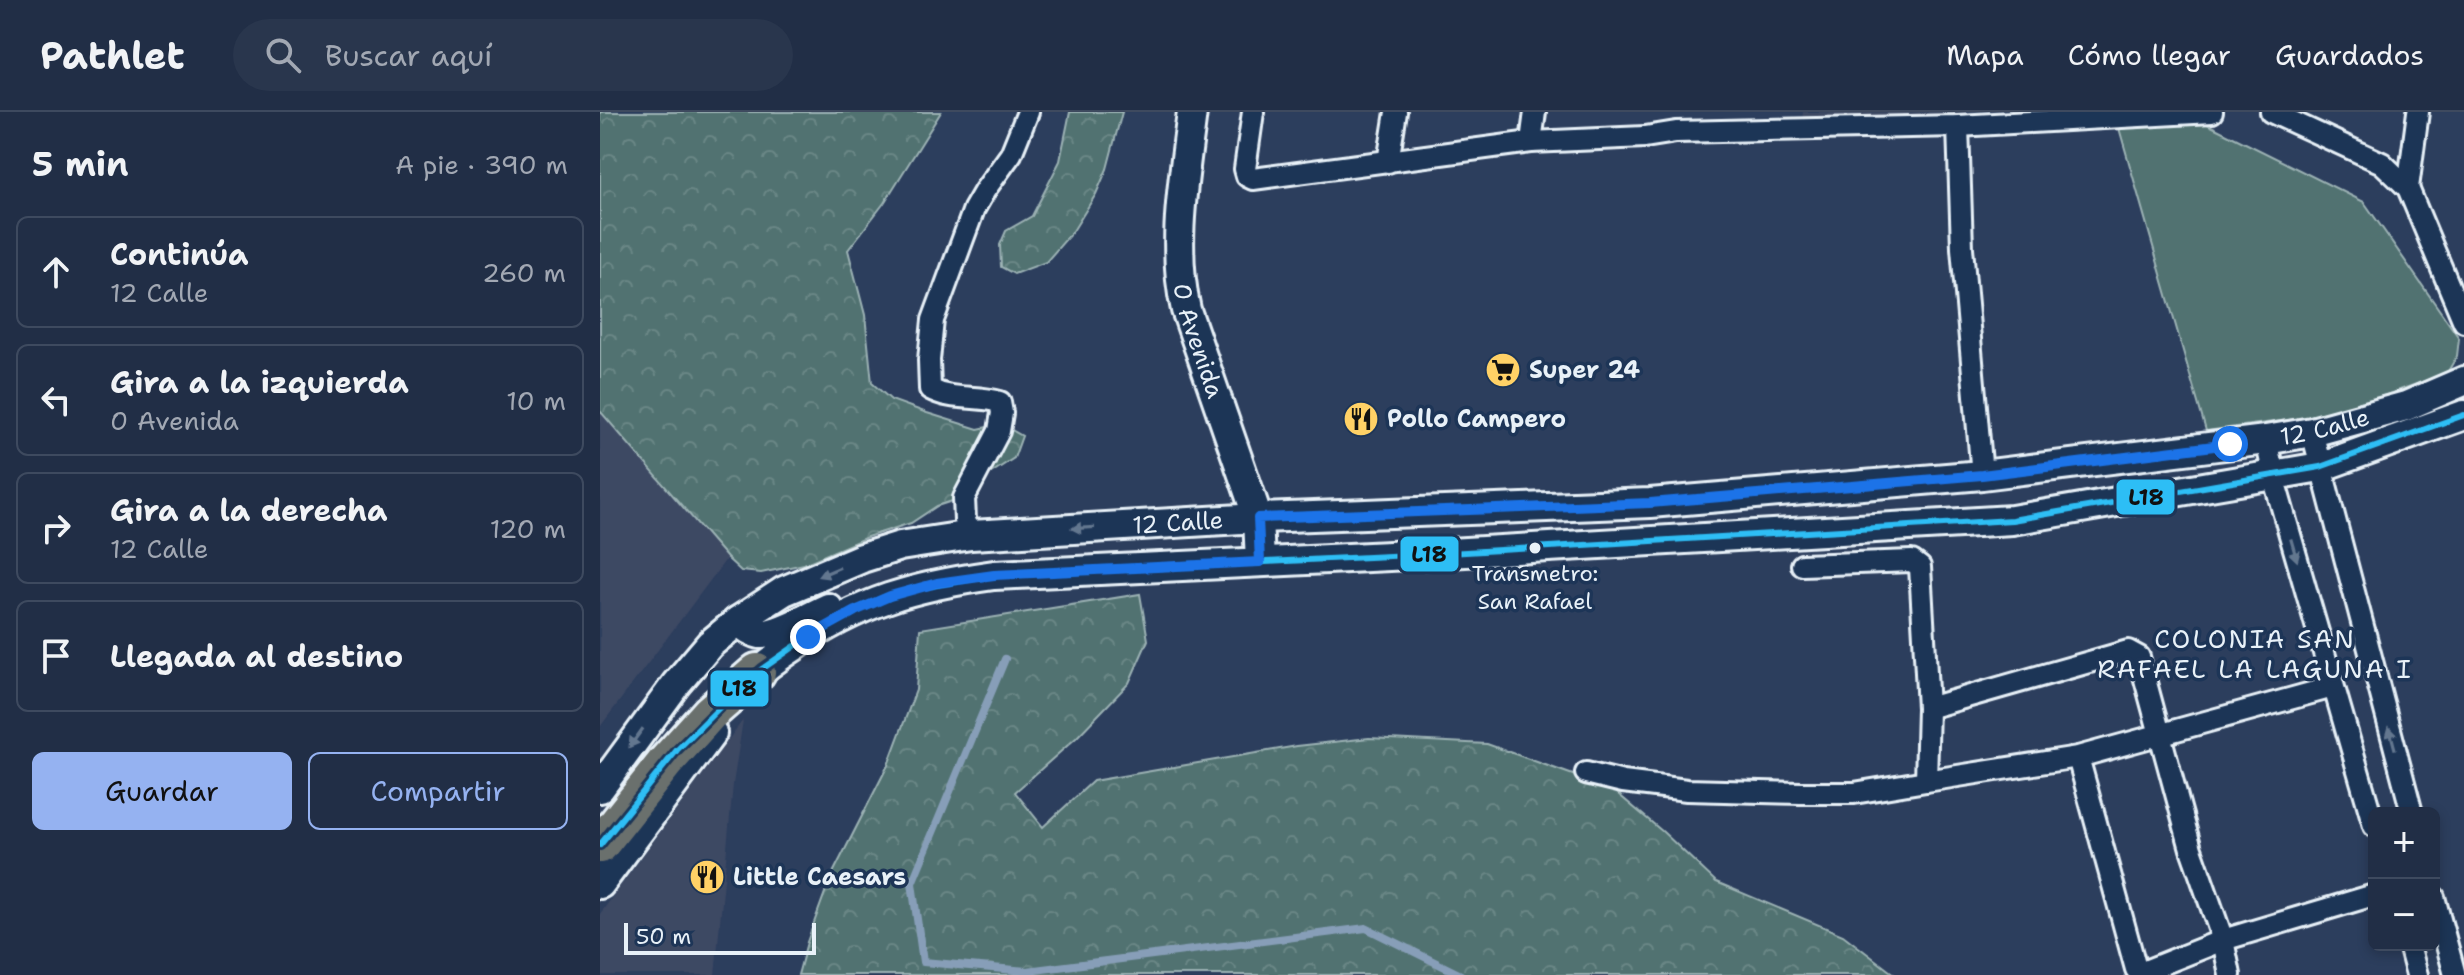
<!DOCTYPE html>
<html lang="es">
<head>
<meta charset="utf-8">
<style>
  :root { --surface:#212e46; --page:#29364d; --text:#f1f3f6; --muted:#a2a8b3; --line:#3e4a5f; --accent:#95b2f1 }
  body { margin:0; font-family:"Shantell Sans",sans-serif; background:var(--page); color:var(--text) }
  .controls { position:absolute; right:24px; bottom:24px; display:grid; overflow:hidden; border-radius:12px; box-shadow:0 4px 12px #0003 }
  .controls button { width:72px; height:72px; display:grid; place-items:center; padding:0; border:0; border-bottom:2px solid var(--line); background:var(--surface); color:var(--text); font:40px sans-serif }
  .scale { position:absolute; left:24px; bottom:20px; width:192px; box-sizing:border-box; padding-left:8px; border:4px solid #e8f1f8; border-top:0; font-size:22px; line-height:28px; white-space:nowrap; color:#e8f1f8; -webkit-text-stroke:6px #1d3557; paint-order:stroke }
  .stop { position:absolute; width:24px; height:24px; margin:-18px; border:6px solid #1a73e8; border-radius:50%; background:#fff }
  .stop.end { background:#1a73e8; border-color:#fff; box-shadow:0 2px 8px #0008 }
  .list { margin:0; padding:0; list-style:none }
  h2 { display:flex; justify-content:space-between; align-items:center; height:104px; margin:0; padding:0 32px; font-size:34px }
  h2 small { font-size:26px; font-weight:400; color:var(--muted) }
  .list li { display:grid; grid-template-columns:52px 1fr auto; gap:24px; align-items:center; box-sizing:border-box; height:112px; margin:0 16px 16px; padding:0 16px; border:2px solid var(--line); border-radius:12px }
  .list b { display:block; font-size:30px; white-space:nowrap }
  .list p { margin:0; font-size:26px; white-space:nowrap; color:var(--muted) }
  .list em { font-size:26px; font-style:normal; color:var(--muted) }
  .actions { display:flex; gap:16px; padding:24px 32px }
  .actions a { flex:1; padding:18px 0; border:2px solid var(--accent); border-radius:12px; text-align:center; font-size:28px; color:var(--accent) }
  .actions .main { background:var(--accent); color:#111 }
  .icon { flex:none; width:44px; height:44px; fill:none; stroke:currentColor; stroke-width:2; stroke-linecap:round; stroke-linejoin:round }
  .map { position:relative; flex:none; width:1864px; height:863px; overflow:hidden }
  header { display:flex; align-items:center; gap:48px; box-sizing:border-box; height:112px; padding:0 40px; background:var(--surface); border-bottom:2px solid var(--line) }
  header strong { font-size:38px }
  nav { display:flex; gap:44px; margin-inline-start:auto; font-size:28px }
  .search { width:560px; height:72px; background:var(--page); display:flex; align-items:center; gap:20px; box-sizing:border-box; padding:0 28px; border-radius:44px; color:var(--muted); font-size:30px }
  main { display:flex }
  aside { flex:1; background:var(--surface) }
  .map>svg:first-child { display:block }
  .built { fill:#3e4964 }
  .green { fill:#517271; stroke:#9cb2b4; stroke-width:2 }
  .forest { fill:url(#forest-crowns); stroke:#9cb2b4; stroke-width:2 }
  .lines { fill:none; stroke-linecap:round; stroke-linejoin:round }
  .stream { stroke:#879eb8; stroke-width:8 }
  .street-casing { stroke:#e8f1f8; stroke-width:26 }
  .secondary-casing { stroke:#e8f1f8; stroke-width:34 }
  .highway-casing { stroke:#e8f1f8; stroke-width:42 }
  .street { stroke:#1d3557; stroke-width:20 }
  .secondary { stroke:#1d3557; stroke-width:28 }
  .highway { stroke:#6b706d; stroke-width:36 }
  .bus-1-casing { stroke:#1d3557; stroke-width:12 }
  .bus-1 { stroke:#2dbef5; stroke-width:6 }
  .oneway { fill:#64778f }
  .route { stroke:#1a73e8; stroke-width:10 }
  .bus-dot { fill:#e8f1f8; stroke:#1d3557; stroke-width:3 }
  .labels { text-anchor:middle; stroke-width:7; stroke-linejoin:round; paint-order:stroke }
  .bus-label { font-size:22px; fill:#e8f1f8; stroke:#1d3557 }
  .street-label { font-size:24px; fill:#e8f1f8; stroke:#1d3557 }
  .poi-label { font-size:24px; font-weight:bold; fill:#e8f1f8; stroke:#1d3557; text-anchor:start }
  .neighbourhood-label { font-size:26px; letter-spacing:2px; fill:#e8f1f8; stroke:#1d3557 }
  .line-badge { stroke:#1d3557; stroke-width:3 }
  .pale-badge-label { font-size:22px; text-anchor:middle; font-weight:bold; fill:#111 }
</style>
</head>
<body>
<header>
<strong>Pathlet</strong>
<div class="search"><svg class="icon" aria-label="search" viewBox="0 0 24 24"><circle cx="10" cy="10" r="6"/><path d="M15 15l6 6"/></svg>Buscar aquí</div>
<nav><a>Mapa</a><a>Cómo llegar</a><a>Guardados</a></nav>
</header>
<main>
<aside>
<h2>5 min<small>A pie · 390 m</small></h2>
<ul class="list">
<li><svg class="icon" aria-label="ahead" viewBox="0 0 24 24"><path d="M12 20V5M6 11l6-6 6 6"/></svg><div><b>Continúa</b><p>12 Calle</p></div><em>260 m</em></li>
<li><svg class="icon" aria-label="left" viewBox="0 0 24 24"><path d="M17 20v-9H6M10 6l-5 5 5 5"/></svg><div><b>Gira a la izquierda</b><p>0 Avenida</p></div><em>10 m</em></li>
<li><svg class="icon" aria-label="right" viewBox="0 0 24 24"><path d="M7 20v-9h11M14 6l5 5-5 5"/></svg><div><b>Gira a la derecha</b><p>12 Calle</p></div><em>120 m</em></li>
<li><svg class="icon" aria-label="arrive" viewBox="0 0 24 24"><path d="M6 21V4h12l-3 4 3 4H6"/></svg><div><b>Llegada al destino</b></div></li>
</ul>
<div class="actions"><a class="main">Guardar</a><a>Compartir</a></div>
</aside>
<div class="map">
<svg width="1864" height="863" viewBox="0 0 1864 863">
  <defs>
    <pattern id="forest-crowns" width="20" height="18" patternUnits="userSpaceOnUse" patternTransform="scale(2)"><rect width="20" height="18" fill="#517271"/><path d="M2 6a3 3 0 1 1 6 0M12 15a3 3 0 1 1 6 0" fill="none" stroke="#6a8786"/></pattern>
  </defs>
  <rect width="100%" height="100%" fill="#2c3e5d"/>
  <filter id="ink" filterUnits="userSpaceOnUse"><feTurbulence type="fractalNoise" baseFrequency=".0125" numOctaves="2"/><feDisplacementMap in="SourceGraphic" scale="16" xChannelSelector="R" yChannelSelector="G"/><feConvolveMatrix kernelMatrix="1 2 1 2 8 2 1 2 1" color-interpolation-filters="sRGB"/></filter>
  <g filter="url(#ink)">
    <g class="built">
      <path d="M 1203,0 L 1467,0 L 1201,17 Z"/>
      <path d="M 0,299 L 127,446 L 0,615 Z"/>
      <path d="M 143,608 L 133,672 L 115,863 L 0,863 L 0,802 Z"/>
    </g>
    <path class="green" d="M 1605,11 L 1764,90 L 1859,226 L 1857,244 L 1847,261 L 1733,302 L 1606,319 L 1519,16 Z"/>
    <g class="forest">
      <path d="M 0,0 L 341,0 L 284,91 L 248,138 L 265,203 L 272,271 L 291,288 L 327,301 L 378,317 L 401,312 L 422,324 L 414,346 L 388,363 L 374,382 L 337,394 L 311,411 L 267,425 L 204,452 L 161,461 L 141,459 L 127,446 L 0,299 Z"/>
      <path d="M 470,0 L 522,0 L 507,57 L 496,82 L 473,119 L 446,150 L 414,162 L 401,155 L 400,133 L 406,119 L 432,104 L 460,49 Z"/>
      <path d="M 540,482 L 548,528 L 529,571 L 476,626 L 415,680 L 443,715 L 493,669 L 697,634 L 769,626 L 887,632 L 1012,677 L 1063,720 L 1116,770 L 1243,823 L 1295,863 L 198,863 L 207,830 L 230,767 L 288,653 L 316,578 L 320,517 Z"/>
    </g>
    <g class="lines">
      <path class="stream" d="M 405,547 L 312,771 L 323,850 L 427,859 L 766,816 L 861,863"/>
      <defs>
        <g id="street">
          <path d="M 653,0 L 645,57 L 647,64 L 653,67 L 931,30 L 1045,25 L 1076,20 L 1358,14 L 1612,0"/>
          <path d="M 1671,0 L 1782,51 L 1808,76 L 1864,210"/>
          <path d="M 1358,14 L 1362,136 L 1382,363"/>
          <path d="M 931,30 L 935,0"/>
          <path d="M 788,50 L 796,0"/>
          <path d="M 1808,76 L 1818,0"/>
          <path d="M 1712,320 L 1812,701"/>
          <path d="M 1666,328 L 1677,378 L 1774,714"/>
          <path d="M 371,423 L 365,408 L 364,386 L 399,319 L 402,301 L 400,290 C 376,283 352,289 330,277 L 329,248 L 333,208 L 374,97 L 385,78 L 411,42 L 428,0"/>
          <path d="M 1202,453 L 1312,449 L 1320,455 L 1328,596 L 1326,669 L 1478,645 L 1733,575"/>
          <path d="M 1328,596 L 1528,539 L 1539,545 L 1591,737 L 1623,828 L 1630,863"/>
          <path d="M 1478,645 L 1536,857 L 1545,859 L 1623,828 L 1774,783"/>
          <path d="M 986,661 L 1023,670 L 1087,678 L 1201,681 L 1254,681 L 1326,669"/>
          <path d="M 1834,785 L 1855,863"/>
          <path d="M 1809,833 L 1817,863"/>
        </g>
        <g id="secondary">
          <path id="s1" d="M 592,0 C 584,66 571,132 586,198 L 658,406 L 660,450"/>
          <path d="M 138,509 C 145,514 152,521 160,522 C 177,524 212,503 228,496"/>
          <path d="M 146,575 C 159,558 175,547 193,535 C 260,489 315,474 394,463 L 831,442 L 1412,408 L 1720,355 L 1864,303"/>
          <path id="s2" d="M 0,676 L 76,572 L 110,532 L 138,509 L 184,479 L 262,446 L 300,434 L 371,423 L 658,406 L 1050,391 L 1382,363 L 1666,328 L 1712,320 L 1806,294 L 1864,269"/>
          <path d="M 0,772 L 112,621"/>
        </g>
        <path id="highway" d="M 0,733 L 65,651 L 110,601 L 157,560"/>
      </defs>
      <use href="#street" class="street-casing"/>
      <use href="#secondary" class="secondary-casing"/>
      <use href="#highway" class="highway-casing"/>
      <use href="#street" class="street"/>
      <use href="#secondary" class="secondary"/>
      <use href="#highway" class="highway"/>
      <defs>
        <path id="bus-1" d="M 0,733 L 77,638 L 132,583 L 162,557 L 195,534 L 261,496 L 284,486 L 318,476 L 394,463 L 831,442 L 1412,408 L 1720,355 L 1864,303"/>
      </defs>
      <use href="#bus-1" class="bus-1-casing"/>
      <use href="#bus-1" class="bus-1"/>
    </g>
    <defs><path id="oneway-solid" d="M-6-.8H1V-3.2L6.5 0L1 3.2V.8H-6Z" transform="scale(2)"/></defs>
    <g class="oneway">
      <use href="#oneway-solid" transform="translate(483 416) rotate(177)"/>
      <use href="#oneway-solid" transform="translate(1694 438) rotate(74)"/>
      <use href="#oneway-solid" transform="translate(229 460) rotate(157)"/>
      <use href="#oneway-solid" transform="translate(36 626) rotate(126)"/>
      <use href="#oneway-solid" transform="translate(1792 626) rotate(-105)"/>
    </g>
  </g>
  <g class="lines" filter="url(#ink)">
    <path class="route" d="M 208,525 L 255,499 L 290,484 L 337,471 L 394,463 L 660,450 L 658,406 L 1050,391 L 1382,363 L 1630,332"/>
  </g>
  <defs>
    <symbol id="supermarket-disc" viewBox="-11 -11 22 22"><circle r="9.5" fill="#ffd166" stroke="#1d3557"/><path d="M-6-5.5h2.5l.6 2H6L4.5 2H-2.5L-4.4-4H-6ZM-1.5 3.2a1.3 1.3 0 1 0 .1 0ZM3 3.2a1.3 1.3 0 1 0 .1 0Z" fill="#111"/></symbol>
    <symbol id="restaurant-disc" viewBox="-11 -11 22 22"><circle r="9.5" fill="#ffd166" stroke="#1d3557"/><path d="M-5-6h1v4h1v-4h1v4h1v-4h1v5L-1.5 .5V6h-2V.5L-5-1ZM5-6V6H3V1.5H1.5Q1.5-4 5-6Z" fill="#111"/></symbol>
  </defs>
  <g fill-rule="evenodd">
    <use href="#supermarket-disc" x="883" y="238" width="40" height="40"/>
    <use href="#restaurant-disc" x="741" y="287" width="40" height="40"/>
    <use href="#restaurant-disc" x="87" y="745" width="40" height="40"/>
  </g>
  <circle class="bus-dot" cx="935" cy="436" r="7"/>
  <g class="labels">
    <g class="bus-label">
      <text x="935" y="469">Transmetro:<tspan x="935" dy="28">San Rafael</tspan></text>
    </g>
    <g class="street-label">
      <text dy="8" stroke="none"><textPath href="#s1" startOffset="232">0 Avenida</textPath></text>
      <text dy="8" stroke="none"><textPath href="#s2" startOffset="1828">12 Calle</textPath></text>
      <text dy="8" stroke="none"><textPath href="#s2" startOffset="676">12 Calle</textPath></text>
    </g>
    <g class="poi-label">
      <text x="929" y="266">Super 24</text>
      <text x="787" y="315">Pollo Campero</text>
      <text x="133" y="773">Little Caesars</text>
    </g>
    <g class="neighbourhood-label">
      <text x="1655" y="536">COLONIA SAN<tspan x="1655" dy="30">RAFAEL LA LAGUNA I</tspan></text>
    </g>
  </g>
  <g class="line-badge">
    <rect x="1515" y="366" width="61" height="38" rx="8" fill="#2dbef5"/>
    <rect x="799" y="423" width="61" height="38" rx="8" fill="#2dbef5"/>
    <rect x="109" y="557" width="61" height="39" rx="8" fill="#2dbef5"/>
  </g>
  <g class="pale-badge-label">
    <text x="1546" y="393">L18</text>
    <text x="829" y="450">L18</text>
    <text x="139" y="584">L18</text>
  </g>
</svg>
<div class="controls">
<button>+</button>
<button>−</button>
</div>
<div class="scale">50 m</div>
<div class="stop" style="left:1630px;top:332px"></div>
<div class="stop end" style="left:208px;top:525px"></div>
</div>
</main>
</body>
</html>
